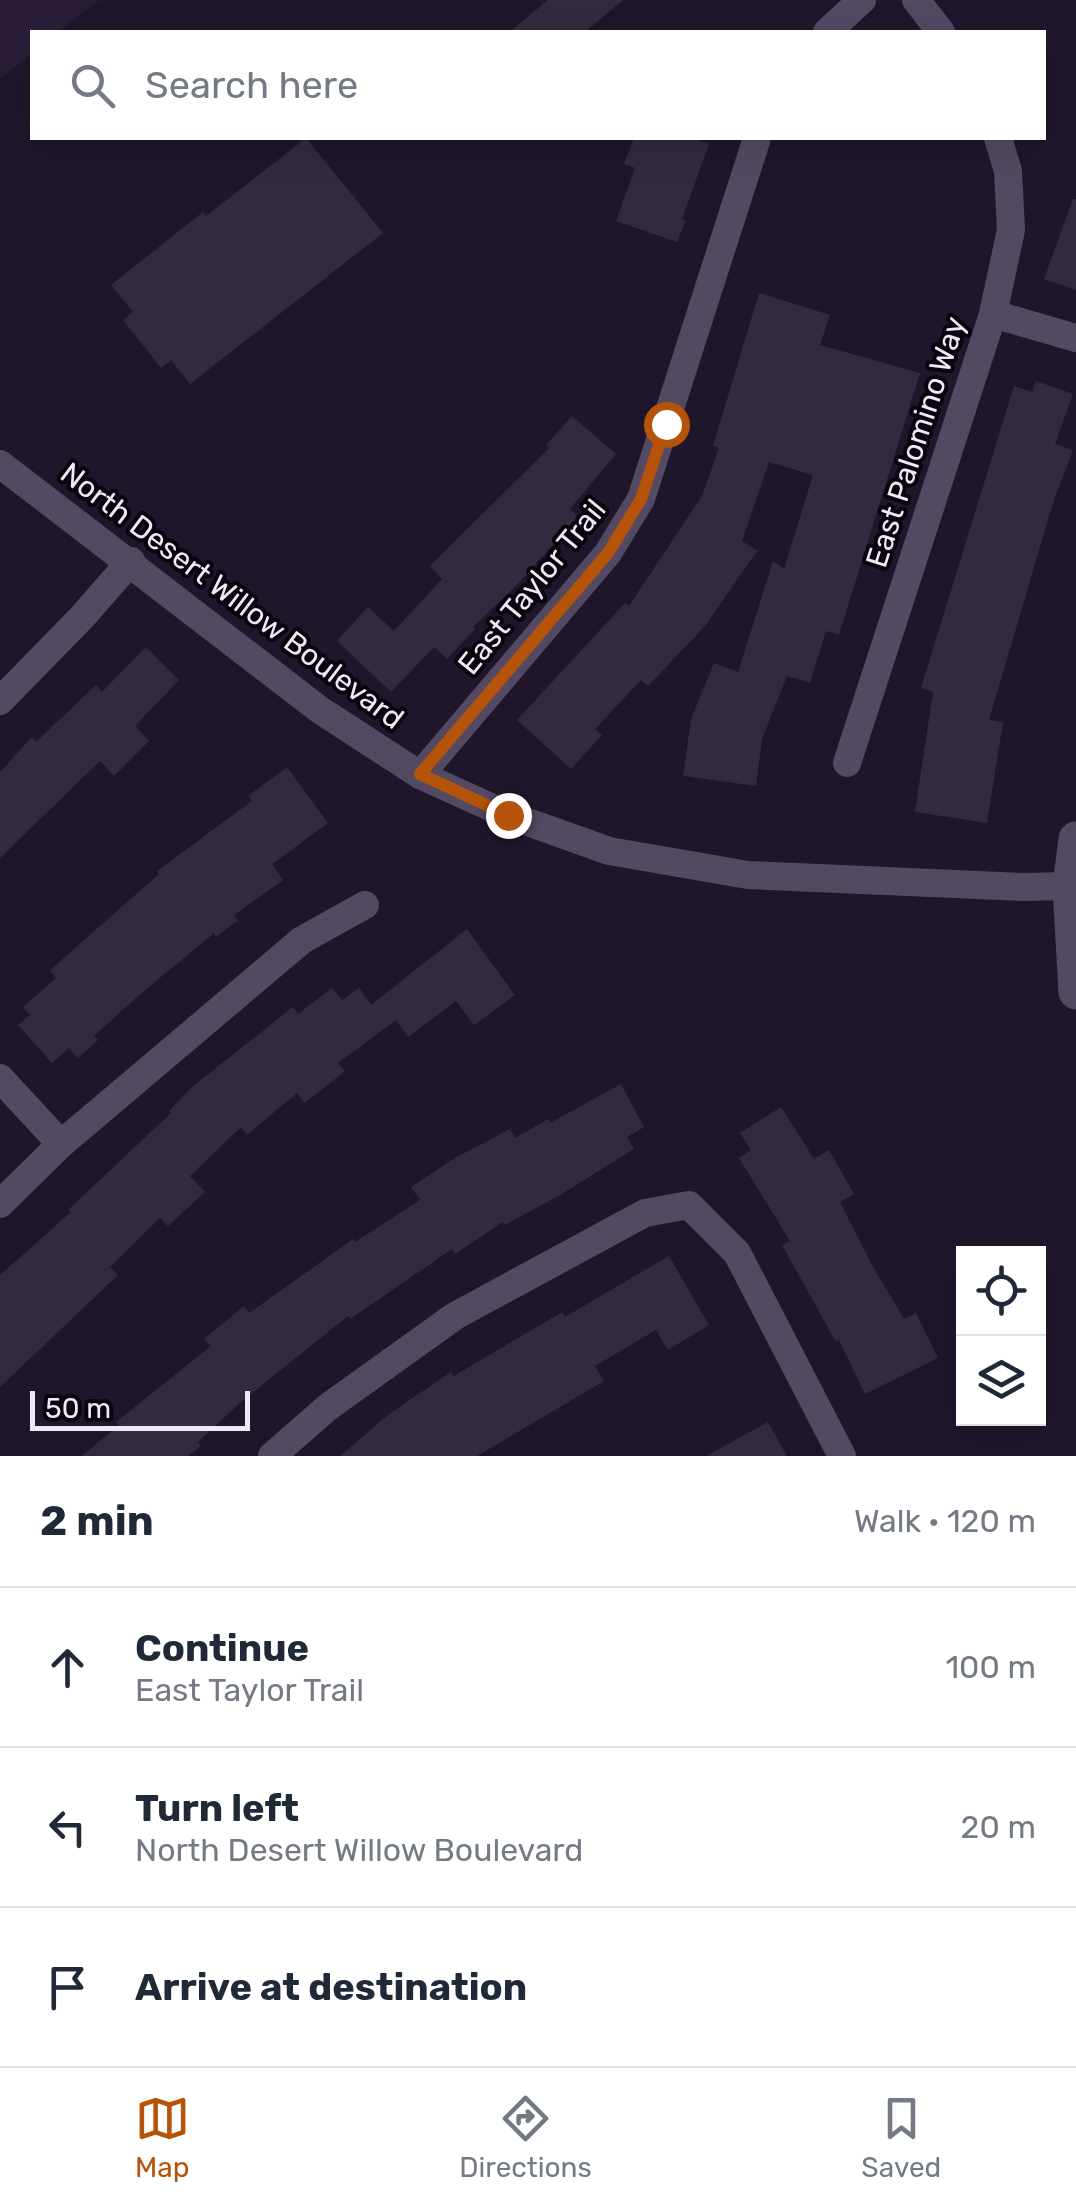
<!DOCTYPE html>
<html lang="en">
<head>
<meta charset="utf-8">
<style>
  :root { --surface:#fff; --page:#f2f2f3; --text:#1f2937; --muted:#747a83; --line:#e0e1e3; --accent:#b45309 }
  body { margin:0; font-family:Rubik,sans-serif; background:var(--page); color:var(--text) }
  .controls { position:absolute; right:30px; bottom:30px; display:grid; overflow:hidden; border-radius:0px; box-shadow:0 10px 40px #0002 }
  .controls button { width:90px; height:90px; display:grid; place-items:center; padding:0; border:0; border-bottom:2px solid var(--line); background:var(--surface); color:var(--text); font:50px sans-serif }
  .scale { position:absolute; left:30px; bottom:25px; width:220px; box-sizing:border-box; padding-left:10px; border:5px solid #eee8f7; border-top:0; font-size:28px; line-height:35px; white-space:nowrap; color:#eee8f7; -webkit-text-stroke:8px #08050d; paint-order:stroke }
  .stop { position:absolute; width:30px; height:30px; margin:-22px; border:8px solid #b45309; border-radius:50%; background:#fff }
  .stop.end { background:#b45309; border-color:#fff; box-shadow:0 2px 10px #0008 }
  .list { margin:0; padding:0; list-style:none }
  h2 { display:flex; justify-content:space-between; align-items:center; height:130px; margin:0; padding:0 40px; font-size:42px }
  h2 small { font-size:32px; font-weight:400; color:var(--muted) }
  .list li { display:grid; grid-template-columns:65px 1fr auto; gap:30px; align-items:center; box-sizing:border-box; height:160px; padding:0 40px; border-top:2px solid var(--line) }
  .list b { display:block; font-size:38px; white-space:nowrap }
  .list p { margin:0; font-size:32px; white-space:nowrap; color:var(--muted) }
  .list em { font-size:32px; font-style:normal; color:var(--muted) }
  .icon { flex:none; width:55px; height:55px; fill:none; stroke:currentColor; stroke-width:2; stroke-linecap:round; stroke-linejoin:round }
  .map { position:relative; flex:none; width:1076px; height:1456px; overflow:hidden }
  .search { position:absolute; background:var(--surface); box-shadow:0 10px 40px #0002; left:30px; right:30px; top:30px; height:110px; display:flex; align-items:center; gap:25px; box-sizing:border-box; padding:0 35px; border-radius:0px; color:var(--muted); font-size:38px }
  .sheet { height:610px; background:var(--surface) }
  nav { display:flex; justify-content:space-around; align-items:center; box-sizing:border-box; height:140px; border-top:2px solid var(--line); background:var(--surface); font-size:28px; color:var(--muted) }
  nav a { display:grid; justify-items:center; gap:5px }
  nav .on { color:var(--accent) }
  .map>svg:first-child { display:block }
  .built { fill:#2a1d39 }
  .building { fill:#332a40 }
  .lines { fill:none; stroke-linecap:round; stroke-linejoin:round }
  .minor { stroke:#544963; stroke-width:28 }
  .tertiary { stroke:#544963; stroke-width:35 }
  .route { stroke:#b45309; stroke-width:12 }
  .labels { text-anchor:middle; stroke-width:8; stroke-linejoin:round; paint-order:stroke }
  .street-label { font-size:30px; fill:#eee8f7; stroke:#08050d }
</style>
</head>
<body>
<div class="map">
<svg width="1076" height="1456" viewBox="0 0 1076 1456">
  <rect width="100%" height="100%" fill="#20162c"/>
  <path class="built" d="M 0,0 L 99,0 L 58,32 L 32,32 L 32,53 L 0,79 Z"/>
  <g class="building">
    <path d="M 548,0 L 623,0 L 585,32 L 509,32 Z"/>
    <path d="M 306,138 L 383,233 L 190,384 L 171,360 L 161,368 L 123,320 L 133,312 L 111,285 L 203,212 L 206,216 Z"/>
    <path d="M 634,138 L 691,138 L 709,144 L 682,219 L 686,220 L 677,242 L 616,221 L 635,168 L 624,164 Z"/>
    <path d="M 1073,199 L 1076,199 L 1076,290 L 1044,279 Z"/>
    <path d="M 759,293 L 830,315 L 820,345 L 920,373 L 839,635 L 826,631 L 810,683 L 787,676 L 762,739 L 756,786 L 683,776 L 691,719 L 714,663 L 738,672 L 773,561 L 784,569 L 813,475 L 769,462 L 742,541 L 757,551 L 705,626 L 648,686 L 641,680 L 595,729 L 602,735 L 571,769 L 517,720 L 625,603 L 629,606 L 702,496 L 719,448 L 713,446 Z"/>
    <path d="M 1036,381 L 1073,394 L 1055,444 L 1073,450 L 1053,503 L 989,720 L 1003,722 L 987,823 L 915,812 L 933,692 L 921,688 L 1014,386 L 1032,392 Z"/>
    <path d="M 572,416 L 616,454 L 570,509 L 578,517 L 515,587 L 473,627 L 475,629 L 447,659 L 434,647 L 391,692 L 337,641 L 368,607 L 394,631 L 442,579 L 430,566 L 549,448 L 546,445 Z"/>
    <path d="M 146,647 L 179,680 L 135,726 L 149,741 L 114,776 L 100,761 L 0,858 L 0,772 L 32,737 L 36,742 L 96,685 L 102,692 Z"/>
    <path d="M 287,767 L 328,823 L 272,864 L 283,880 L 234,915 L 238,920 L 216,937 L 214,933 L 138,996 L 94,1036 L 98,1040 L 78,1058 L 69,1048 L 52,1063 L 18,1025 L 30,1015 L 23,1007 L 56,978 L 50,970 L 159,874 L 157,871 L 252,801 L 248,796 Z"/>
    <path d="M 467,929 L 515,995 L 474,1025 L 456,1001 L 408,1037 L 396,1020 L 338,1063 L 345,1071 L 305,1103 L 297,1093 L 247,1135 L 241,1127 L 190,1176 L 205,1192 L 168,1226 L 160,1218 L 110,1267 L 118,1275 L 0,1387 L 0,1275 L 71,1212 L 68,1210 L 171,1113 L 169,1111 L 192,1087 L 293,1007 L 298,1014 L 332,988 L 342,1000 L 359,988 L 371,1005 Z"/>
    <path d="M 621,1084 L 644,1127 L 627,1137 L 634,1149 L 560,1195 L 505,1225 L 503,1222 L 455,1254 L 452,1249 L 350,1319 L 348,1316 L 242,1401 L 198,1442 L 201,1446 L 188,1456 L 82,1456 L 119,1425 L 116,1422 L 211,1346 L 204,1339 L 244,1306 L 249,1313 L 353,1239 L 355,1242 L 420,1200 L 411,1187 L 455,1158 L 510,1129 L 515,1138 L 548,1119 L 550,1123 Z"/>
    <path d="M 781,1107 L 814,1159 L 829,1150 L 854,1194 L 840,1202 L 872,1265 L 904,1319 L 916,1313 L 938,1358 L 865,1394 L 839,1340 L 836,1342 L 782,1245 L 790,1241 L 739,1158 L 751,1150 L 740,1133 Z"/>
    <path d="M 669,1256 L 709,1325 L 668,1350 L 656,1330 L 595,1366 L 604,1381 L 477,1456 L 340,1456 L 389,1414 L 451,1372 L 454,1376 L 562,1312 L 565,1317 Z"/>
    <path d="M 768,1422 L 787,1456 L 706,1456 Z"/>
  </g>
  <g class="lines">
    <g class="minor">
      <path d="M 916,0 L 941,32"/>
      <path d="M 827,32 L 862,0"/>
      <path d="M 993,314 L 1076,338"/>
      <path d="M 0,464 L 320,710 L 420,775 L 508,815 L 609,851 L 748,875 L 1022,887 L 1070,886"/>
      <path d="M 0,701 L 83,616 L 131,561"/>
      <path d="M 847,763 L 993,314 L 1011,230 L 1008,171 L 998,138"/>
      <path d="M 420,775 L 608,553 L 641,499 L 757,138"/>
      <path d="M 0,1078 L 61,1144"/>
      <path d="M 0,1204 L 61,1144 L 302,940 L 365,905"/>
      <path d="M 272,1456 L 328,1407 L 455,1316 L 645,1213 L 689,1205 L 737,1253 L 842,1456"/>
    </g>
    <path class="tertiary" d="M 1076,839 L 1070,886 L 1076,992"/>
  </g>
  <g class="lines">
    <path class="route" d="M 508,815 L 420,774 L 608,553 L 641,499 L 666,424"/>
  </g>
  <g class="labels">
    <g class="street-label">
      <text transform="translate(916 442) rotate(-72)" y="10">East Palomino Way</text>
      <text transform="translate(532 587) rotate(-51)" y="10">East Taylor Trail</text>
      <text transform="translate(232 596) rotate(37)" y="10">North Desert Willow Boulevard</text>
    </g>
  </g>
</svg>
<div class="controls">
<button><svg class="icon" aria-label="locate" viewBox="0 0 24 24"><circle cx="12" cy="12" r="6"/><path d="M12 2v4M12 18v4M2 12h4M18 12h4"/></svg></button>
<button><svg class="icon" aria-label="layers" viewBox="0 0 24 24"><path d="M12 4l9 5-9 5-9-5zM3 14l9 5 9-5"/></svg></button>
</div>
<div class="scale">50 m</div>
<div class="stop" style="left:666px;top:424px"></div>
<div class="stop end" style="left:508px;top:815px"></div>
<div class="search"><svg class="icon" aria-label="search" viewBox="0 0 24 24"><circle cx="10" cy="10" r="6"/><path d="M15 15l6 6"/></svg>Search here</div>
</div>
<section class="sheet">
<h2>2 min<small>Walk · 120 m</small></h2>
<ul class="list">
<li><svg class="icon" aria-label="ahead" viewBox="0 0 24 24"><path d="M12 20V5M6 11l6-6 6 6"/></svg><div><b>Continue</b><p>East Taylor Trail</p></div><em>100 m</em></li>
<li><svg class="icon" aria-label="left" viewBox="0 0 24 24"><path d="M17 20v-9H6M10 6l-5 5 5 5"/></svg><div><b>Turn left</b><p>North Desert Willow Boulevard</p></div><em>20 m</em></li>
<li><svg class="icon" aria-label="arrive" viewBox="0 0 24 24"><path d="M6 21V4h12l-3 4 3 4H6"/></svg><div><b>Arrive at destination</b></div></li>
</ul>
</section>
<nav>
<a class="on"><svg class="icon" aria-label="map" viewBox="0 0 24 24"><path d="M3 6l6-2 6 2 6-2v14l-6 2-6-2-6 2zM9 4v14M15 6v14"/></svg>Map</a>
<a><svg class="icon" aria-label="directions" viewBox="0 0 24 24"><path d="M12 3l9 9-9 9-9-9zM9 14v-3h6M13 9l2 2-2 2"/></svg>Directions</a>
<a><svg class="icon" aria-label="saved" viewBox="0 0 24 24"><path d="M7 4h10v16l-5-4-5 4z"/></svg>Saved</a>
</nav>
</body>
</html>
